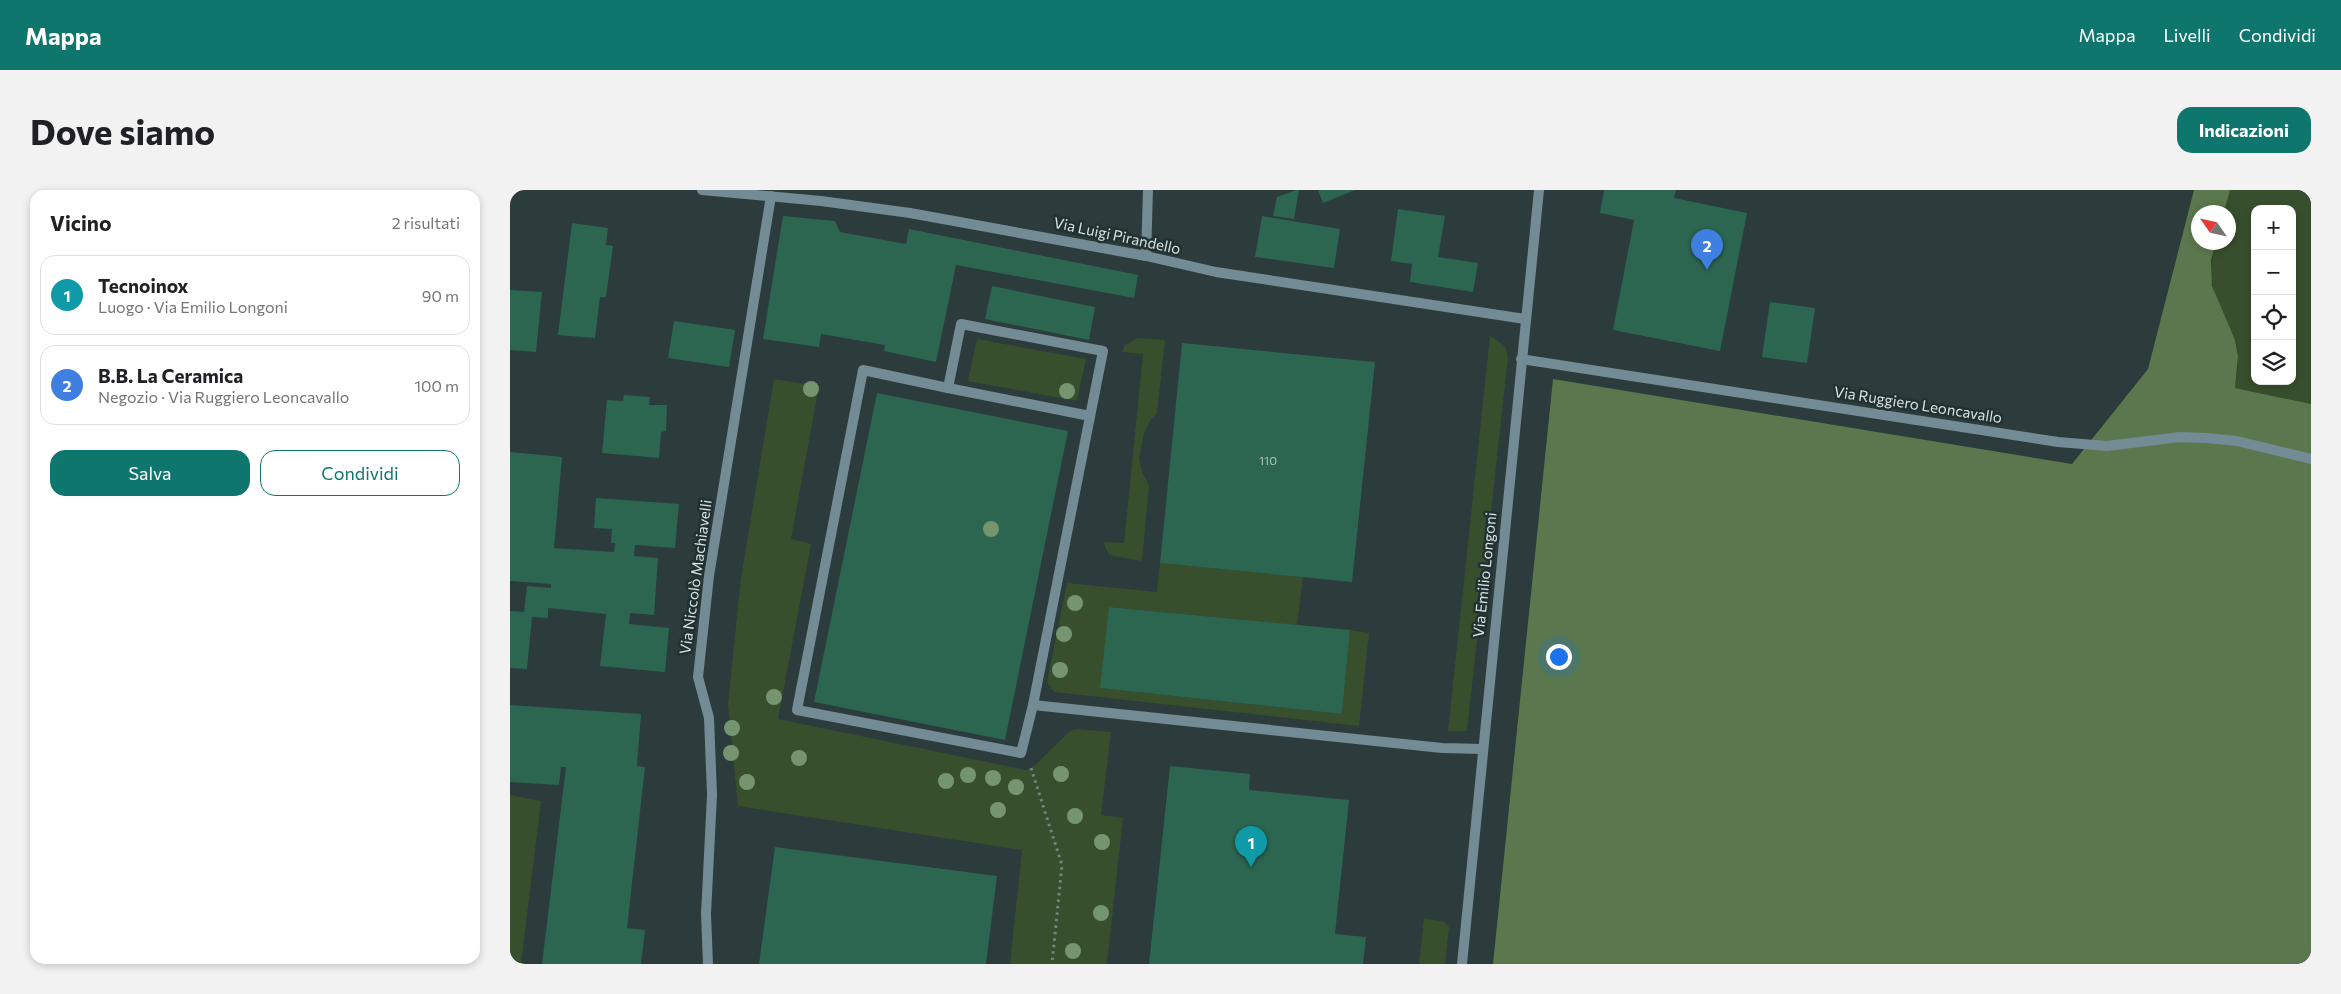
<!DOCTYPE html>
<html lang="it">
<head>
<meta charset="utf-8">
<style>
  :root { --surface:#fff; --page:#f2f2f2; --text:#202124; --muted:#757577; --line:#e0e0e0; --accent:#0f766e }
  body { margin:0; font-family:Commissioner,sans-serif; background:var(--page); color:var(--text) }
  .controls { position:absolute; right:15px; top:15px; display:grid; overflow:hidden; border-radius:10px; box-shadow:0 2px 8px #0003 }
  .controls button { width:45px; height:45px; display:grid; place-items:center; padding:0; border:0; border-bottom:1px solid var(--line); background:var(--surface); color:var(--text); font:25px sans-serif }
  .compass { position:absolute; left:1681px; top:15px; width:45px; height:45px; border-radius:50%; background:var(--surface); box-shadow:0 2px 8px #0003; rotate:304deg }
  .you { position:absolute; left:1048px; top:466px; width:18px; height:18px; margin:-12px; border:4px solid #fff; border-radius:50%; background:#1a73e8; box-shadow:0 0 0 8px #1a73e833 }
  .badge { display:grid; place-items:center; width:32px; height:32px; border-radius:50%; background:var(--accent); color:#fff; font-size:16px; font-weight:700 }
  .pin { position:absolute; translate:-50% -41px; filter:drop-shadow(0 1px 2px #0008) }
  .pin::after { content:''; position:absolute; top:26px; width:18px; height:15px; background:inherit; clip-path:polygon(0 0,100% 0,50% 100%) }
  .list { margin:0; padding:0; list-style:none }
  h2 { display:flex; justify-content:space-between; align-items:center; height:65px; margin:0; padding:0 20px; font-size:21px }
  h2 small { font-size:16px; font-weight:400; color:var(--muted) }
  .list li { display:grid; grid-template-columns:32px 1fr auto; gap:15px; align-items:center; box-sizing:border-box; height:80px; margin:0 10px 10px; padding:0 10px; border:1px solid var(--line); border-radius:15px }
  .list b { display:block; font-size:19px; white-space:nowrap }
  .list p { margin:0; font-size:16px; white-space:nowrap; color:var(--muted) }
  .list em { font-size:16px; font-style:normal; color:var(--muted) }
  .actions { display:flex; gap:10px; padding:15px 20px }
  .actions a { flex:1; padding:11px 0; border:1px solid var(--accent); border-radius:15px; text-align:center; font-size:18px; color:var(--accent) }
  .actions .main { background:var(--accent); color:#fff }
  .icon { flex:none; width:28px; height:28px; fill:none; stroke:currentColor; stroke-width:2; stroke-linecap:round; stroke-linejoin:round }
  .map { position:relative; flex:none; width:1801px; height:774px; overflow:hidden; border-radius:15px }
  header { display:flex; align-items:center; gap:30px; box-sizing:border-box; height:70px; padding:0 25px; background:var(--accent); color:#fff }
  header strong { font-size:24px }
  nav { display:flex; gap:28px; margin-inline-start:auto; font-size:18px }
  .intro { display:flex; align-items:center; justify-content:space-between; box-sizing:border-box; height:120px; padding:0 30px }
  h1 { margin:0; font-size:35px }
  .button { padding:12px 22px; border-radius:15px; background:var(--accent); color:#fff; font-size:18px; font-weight:700 }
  main { display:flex; gap:30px; padding:0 30px }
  aside { flex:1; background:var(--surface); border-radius:15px; box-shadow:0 2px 8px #0003 }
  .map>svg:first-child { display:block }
  .green { fill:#384f2d; fill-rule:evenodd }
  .forest { fill:#5b774d }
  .building { fill:#2c6650 }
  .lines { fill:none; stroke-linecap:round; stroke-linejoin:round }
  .path { stroke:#768282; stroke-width:3; stroke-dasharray:2.5 4; stroke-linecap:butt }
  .service { stroke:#738b95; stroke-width:10 }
  .minor { stroke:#738b95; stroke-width:10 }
  .tertiary { stroke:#738b95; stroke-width:10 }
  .tree { fill:#759570 }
  .labels { text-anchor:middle; stroke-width:5; stroke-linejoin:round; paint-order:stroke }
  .number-label { font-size:12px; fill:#aec3be }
  .street-label { font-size:15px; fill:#d9e2e2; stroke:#223131 }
</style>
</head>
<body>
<header>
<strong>Mappa</strong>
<nav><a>Mappa</a><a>Livelli</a><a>Condividi</a></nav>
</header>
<div class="intro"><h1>Dove siamo</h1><a class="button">Indicazioni</a></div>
<main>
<aside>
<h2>Vicino<small>2 risultati</small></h2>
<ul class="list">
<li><span class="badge" style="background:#0f9aa8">1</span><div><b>Tecnoinox</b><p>Luogo · Via Emilio Longoni</p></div><em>90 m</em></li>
<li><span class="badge" style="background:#3f7fe0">2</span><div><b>B.B. La Ceramica</b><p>Negozio · Via Ruggiero Leoncavallo</p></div><em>100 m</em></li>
</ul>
<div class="actions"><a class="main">Salva</a><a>Condividi</a></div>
</aside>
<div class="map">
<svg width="1801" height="774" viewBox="0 0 1801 774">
  <rect width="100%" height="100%" fill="#2c3b3b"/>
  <g class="green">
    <path d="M 1720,0 L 1801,0 L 1801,214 L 1725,198 C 1727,183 1730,167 1726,152 C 1724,145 1719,137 1716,131 C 1702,100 1697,85 1706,53 L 1718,52 L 1718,22 L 1714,22 ZM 1745,19 L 1782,19 L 1782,191 L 1745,191 Z"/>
    <path d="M 980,146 L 995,156 L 998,167 L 957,541 L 938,541 Z"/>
    <path d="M 628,148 L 655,150 L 647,223 L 639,232 L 634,244 L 629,268 L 632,282 L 639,296 L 632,371 L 599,365 L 593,352 L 614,353 L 633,164 L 612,162 L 615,155 Z"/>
    <path d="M 467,149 L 576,169 L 567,211 L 458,191 Z"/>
    <path d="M 264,189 L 309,196 L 281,349 L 301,354 L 268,529 L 516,580 L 521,579 L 560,541 L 567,539 L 601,542 L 591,625 L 613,628 L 597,774 L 500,774 L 512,660 L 228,616 L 218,514 L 231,388 Z"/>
    <path d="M 650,373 L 793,387 L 787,435 L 600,417 L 590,498 L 832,524 L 840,440 L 859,443 L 849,536 L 544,502 L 537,492 L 557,393 L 647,402 Z"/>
    <path d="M 0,605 L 31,611 L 11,774 L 0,774 Z"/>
    <path d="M 914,728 L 935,732 L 939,737 L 935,774 L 909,774 Z"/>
  </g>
  <path class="forest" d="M 1684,0 L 1720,0 L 1714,22 L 1688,22 L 1688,52 L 1706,53 L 1701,70 L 1702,96 L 1725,150 L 1728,166 L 1725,198 L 1801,214 L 1801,774 L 983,774 L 1043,189 L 1562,274 L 1638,179 Z"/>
  <g class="building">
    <path d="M 786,0 L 789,0 L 784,29 L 763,26 L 767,7 Z"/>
    <path d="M 808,0 L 845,0 L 813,13 Z"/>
    <path d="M 1094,0 L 1166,0 L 1164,8 L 1237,23 L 1210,161 L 1103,140 L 1124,30 L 1090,23 Z"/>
    <path d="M 888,19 L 935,26 L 928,67 L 968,73 L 963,102 L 900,92 L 902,74 L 881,71 Z"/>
    <path d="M 273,26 L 325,31 L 330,42 L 396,54 L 399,39 L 628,85 L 624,108 L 446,75 L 426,172 L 374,161 L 375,155 L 311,144 L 309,157 L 253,149 Z"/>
    <path d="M 752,26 L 830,39 L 824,78 L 745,67 Z"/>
    <path d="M 62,33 L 98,38 L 96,55 L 103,56 L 96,107 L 90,107 L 85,148 L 48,145 Z"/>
    <path d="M 482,96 L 585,117 L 579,150 L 475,129 Z"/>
    <path d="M 0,100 L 32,102 L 26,162 L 0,160 Z"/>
    <path d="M 1260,112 L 1305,118 L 1297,173 L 1252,167 Z"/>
    <path d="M 164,131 L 225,140 L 219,177 L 158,168 Z"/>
    <path d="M 672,153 L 865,172 L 842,392 L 650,373 Z"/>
    <path d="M 367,203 L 558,241 L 495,550 L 304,512 Z"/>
    <path d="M 114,205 L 140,207 L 139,215 L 157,215 L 156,241 L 151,242 L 149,268 L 92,263 L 97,210 L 113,211 Z"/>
    <path d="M 0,262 L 52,267 L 44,358 L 104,362 L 105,353 L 101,353 L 102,339 L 84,338 L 86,308 L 169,314 L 165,358 L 125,355 L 124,366 L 148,368 L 144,425 L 120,423 L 119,434 L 159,438 L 155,482 L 90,476 L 96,424 L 38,418 L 38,428 L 22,427 L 17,479 L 0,478 L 0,421 L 14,422 L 17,396 L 41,398 L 41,394 L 0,391 Z"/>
    <path d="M 599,417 L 840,440 L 832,524 L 590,498 Z"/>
    <path d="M 0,515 L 131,524 L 127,576 L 135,577 L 117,738 L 135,740 L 131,774 L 32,774 L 56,577 L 51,577 L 49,595 L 0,592 Z"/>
    <path d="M 660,576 L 740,584 L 739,600 L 839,610 L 825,744 L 856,747 L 853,774 L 639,774 Z"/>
    <path d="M 265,657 L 487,686 L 476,774 L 249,774 Z"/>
  </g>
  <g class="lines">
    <path class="path" d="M 521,578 L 552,675 L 542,774"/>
    <g class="service">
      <path d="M 438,198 L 353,180 L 287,520 L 511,563 L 523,515 L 932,558 L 973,559"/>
      <path d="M 523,515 L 593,161 L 451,134 L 438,198 L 580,226"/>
    </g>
    <g class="minor">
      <path d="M 192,0 L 311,11 L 400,23 L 636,66 L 706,82 L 1015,129"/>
      <path d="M 636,66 L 638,0"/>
      <path d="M 1011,169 L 1548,252 L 1597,256 L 1670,247 L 1697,248 L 1727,251 L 1801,269"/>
      <path d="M 198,774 L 196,724 L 202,605 L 199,528 L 188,487 L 199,386 L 261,6"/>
    </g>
    <path class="tertiary" d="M 952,774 L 1029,0"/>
  </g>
  <g class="tree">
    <circle cx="301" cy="199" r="8"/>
    <circle cx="557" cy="201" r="8"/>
    <circle cx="481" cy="339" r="8"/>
    <circle cx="565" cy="413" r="8"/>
    <circle cx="554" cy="444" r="8"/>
    <circle cx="550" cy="480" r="8"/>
    <circle cx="264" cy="507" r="8"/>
    <circle cx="222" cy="538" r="8"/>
    <circle cx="221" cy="563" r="8"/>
    <circle cx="289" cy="568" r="8"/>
    <circle cx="551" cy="584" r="8"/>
    <circle cx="458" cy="585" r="8"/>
    <circle cx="483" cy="588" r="8"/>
    <circle cx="436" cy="591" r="8"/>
    <circle cx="237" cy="592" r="8"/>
    <circle cx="506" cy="597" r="8"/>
    <circle cx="488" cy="620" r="8"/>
    <circle cx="565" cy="626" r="8"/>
    <circle cx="592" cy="652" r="8"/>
    <circle cx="591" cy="723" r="8"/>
    <circle cx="563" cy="761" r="8"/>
  </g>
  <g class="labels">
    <g class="number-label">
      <text x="758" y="275">110</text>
    </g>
    <g class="street-label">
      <text transform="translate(607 46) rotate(12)" y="5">Via Luigi Pirandello</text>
      <text transform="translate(1408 215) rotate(9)" y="5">Via Ruggiero Leoncavallo</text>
      <text transform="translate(975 385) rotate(-84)" y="5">Via Emilio Longoni</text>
      <text transform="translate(186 387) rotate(-82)" y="5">Via Niccolò Machiavelli</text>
    </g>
  </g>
</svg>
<div class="controls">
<button>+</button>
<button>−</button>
<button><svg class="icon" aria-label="locate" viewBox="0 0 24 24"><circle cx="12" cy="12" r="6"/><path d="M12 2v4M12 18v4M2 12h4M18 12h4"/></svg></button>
<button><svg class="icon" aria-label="layers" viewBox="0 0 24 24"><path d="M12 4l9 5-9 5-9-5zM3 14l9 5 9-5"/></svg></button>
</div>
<svg class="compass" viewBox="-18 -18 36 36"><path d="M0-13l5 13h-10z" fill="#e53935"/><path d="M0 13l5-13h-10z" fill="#757577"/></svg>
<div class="you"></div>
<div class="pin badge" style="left:741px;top:677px;background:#0f9aa8">1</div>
<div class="pin badge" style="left:1197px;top:80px;background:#3f7fe0">2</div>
</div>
</main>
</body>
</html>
